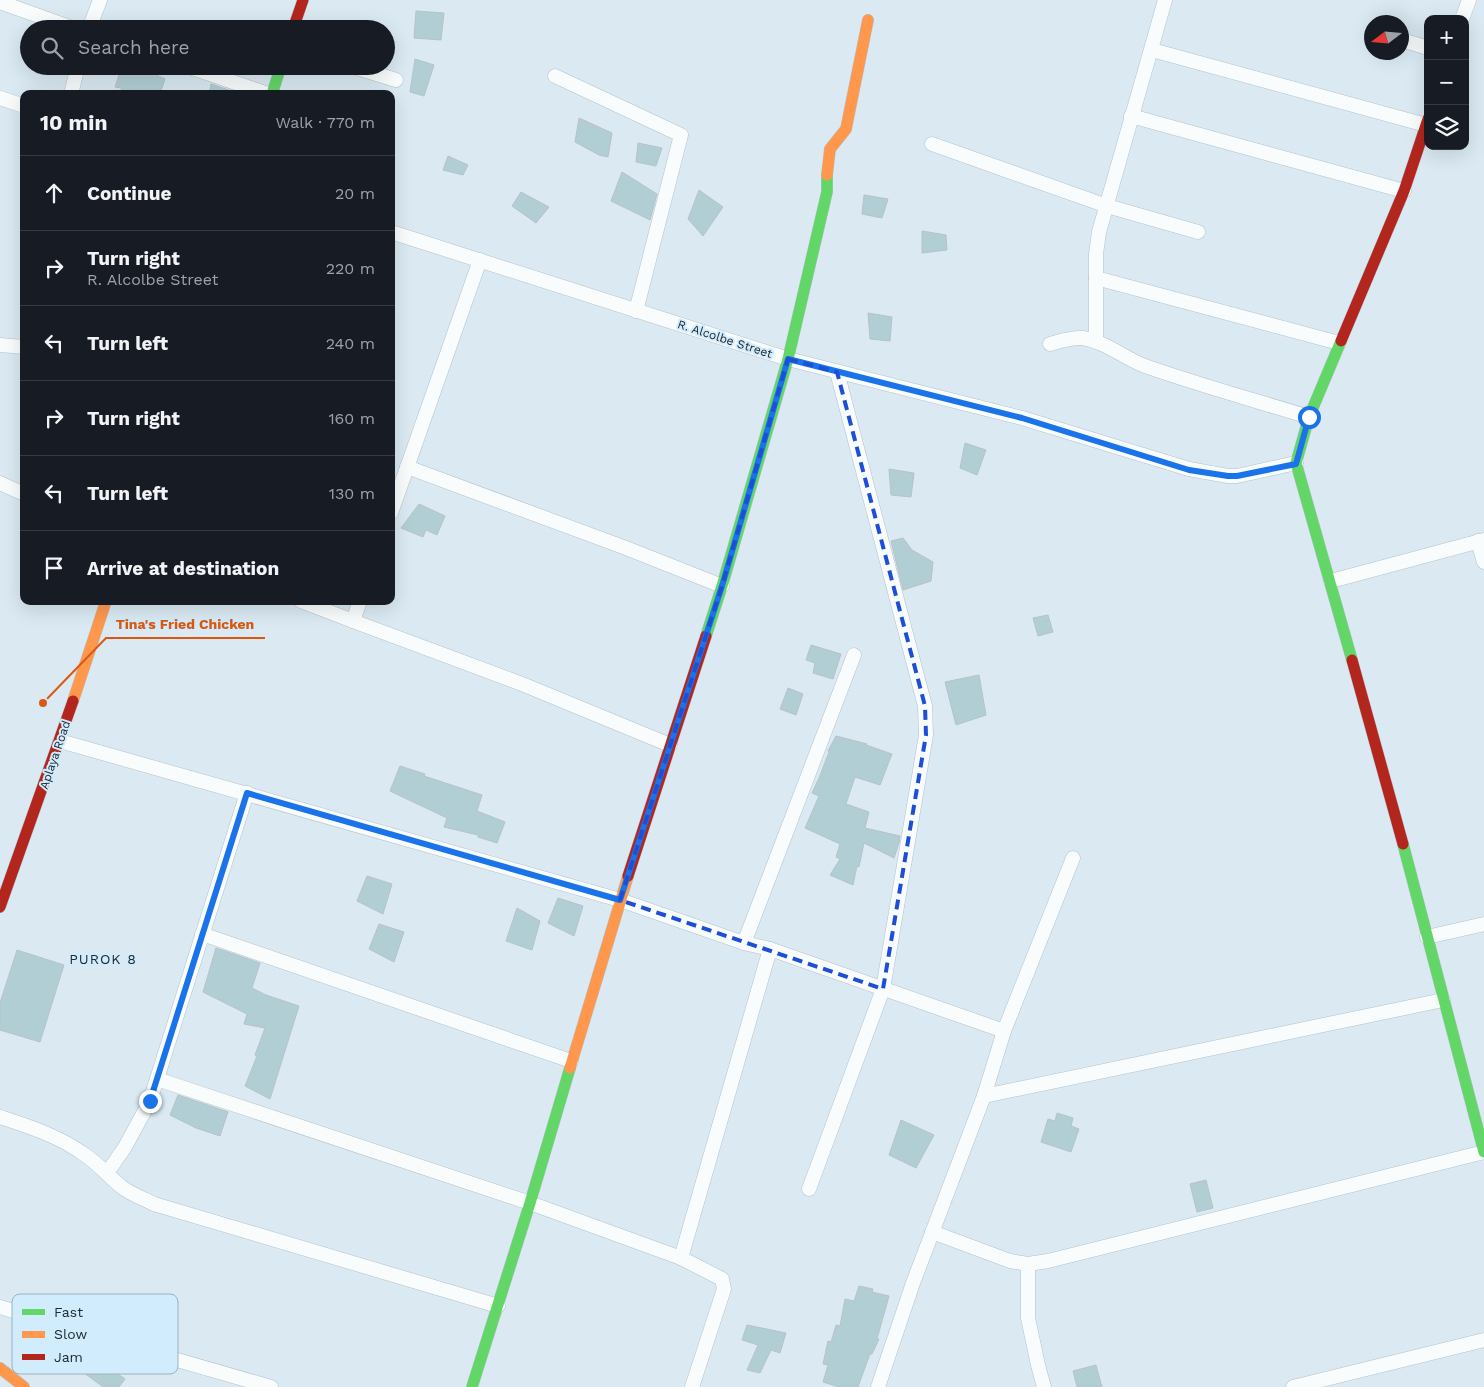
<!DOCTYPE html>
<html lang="en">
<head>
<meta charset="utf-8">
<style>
  :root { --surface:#171b24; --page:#242831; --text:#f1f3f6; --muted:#9ea1a6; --line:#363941 }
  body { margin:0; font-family:"Work Sans",sans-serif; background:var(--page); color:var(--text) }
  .controls { position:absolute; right:15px; top:15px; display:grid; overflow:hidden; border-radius:10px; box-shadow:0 5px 20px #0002 }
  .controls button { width:45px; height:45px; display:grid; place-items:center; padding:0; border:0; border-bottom:1px solid var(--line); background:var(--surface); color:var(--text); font:25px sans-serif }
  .compass { position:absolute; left:1364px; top:15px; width:45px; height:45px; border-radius:50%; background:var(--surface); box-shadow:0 5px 20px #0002; rotate:254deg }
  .stop { position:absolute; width:15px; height:15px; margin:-11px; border:4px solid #1a73e8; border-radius:50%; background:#fff }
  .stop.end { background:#1a73e8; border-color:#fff; box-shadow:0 1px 5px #0008 }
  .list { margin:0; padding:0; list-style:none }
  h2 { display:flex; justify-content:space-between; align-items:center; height:65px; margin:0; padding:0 20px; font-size:21px }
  h2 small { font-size:16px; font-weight:400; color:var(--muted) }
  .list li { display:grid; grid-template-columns:32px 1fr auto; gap:15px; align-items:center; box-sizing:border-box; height:75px; padding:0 20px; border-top:1px solid var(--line) }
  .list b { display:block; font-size:19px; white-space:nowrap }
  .list p { margin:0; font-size:16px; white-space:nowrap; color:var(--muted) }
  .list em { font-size:16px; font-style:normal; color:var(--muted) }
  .icon { flex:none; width:28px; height:28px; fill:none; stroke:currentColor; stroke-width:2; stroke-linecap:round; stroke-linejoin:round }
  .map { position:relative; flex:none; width:1484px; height:1387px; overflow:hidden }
  .search { position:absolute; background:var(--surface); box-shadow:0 5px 20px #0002; left:20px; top:20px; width:375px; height:55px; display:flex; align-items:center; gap:12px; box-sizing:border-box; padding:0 18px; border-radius:28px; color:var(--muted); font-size:19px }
  .panel { position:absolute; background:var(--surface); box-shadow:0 5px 20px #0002; left:20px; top:90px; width:375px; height:515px; border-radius:10px }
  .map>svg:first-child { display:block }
  .building { fill:#b2ced5; stroke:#b6c3c8 }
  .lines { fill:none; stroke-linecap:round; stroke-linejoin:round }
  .street-casing { stroke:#b6c2c9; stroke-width:15 }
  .fast-casing { stroke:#b6c2c9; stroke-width:12 }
  .slow-casing { stroke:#b6c2c9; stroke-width:12 }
  .jam-casing { stroke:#b6c2c9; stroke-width:12 }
  .street { stroke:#f9fcfd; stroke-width:14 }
  .fast { stroke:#63d668; stroke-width:11 }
  .slow { stroke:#ff974d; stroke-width:11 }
  .jam { stroke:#b3261e; stroke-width:11 }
  .route { stroke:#1a73e8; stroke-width:6 }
  .marked { fill:none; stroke:#1d4ed8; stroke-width:4; stroke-dasharray:10 6; stroke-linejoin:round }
  .labels { text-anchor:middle; stroke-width:4; stroke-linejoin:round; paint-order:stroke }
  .street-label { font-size:12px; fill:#212b32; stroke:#d0ecfd }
  .neighbourhood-label { font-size:14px; letter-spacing:1px; fill:#212b32; stroke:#d0ecfd }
  .key { fill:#d0ecfd; stroke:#9cb2c0; stroke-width:1 }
  .key-label { font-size:14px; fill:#212b32 }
  .leader { fill:none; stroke:#de570e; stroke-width:2 }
  .callout-dot { fill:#de570e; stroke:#d0ecfd; stroke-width:2 }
  .callout-label { font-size:14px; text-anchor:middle; font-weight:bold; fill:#de570e; stroke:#d0ecfd; stroke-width:4; stroke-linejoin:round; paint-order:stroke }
</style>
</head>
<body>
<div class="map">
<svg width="1484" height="1387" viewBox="0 0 1484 1387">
  <rect width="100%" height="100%" fill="#dae9f2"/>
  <g class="building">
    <path d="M 416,11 L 444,13 L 441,40 L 414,38 Z"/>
    <path d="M 415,59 L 434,65 L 424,96 L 410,92 Z"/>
    <path d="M 122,66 L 137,66 L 165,79 L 160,94 L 122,94 L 121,88 L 115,87 Z"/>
    <path d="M 211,84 L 240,94 L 209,94 Z"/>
    <path d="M 579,118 L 612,133 L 608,157 L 599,155 L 575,142 Z"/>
    <path d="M 638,143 L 662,148 L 656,166 L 636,162 Z"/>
    <path d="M 448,156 L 468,165 L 463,175 L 443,170 Z"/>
    <path d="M 622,172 L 657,194 L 650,220 L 611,201 Z"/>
    <path d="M 699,190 L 723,207 L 703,236 L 688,219 Z"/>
    <path d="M 521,192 L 549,207 L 536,223 L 512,206 Z"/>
    <path d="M 864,195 L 888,199 L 882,218 L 862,214 Z"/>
    <path d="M 922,231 L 946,235 L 947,250 L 922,253 Z"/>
    <path d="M 868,313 L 892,317 L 890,341 L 870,339 Z"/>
    <path d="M 965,443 L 986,450 L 977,475 L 960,468 Z"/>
    <path d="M 889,469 L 914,473 L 911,497 L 891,495 Z"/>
    <path d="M 419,504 L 445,516 L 437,535 L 426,530 L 423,537 L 401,528 Z"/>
    <path d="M 903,538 L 912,550 L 933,562 L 931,581 L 903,590 L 891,541 Z"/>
    <path d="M 1048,615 L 1053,632 L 1038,636 L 1033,618 Z"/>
    <path d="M 811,645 L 841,654 L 833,679 L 813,673 L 815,663 L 806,660 Z"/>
    <path d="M 979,675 L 986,715 L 956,725 L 945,682 Z"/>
    <path d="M 788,688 L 803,694 L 796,715 L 780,709 Z"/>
    <path d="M 836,736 L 867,744 L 866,745 L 892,754 L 880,785 L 855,777 L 846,804 L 869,812 L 865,828 L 900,836 L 899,843 L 894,858 L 864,843 L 859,867 L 857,866 L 853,885 L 830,875 L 840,859 L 836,857 L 840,844 L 805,828 L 819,796 L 812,793 L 819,778 L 829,752 L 828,751 Z"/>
    <path d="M 400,766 L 425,774 L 424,776 L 482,795 L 477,811 L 505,822 L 497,843 L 478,837 L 478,835 L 444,827 L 447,818 L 390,791 Z"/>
    <path d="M 367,876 L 392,884 L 383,914 L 357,901 Z"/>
    <path d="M 558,898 L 583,906 L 574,936 L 548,923 Z"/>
    <path d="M 517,908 L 540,921 L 532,950 L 506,941 Z"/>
    <path d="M 379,924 L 404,932 L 394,962 L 369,949 Z"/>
    <path d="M 216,948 L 260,963 L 252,988 L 266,995 L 299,1006 L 270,1099 L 245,1086 L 257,1056 L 255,1055 L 265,1028 L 244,1024 L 247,1014 L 203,992 Z"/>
    <path d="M 17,950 L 64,965 L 40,1042 L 0,1030 L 0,1003 Z"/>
    <path d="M 178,1095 L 228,1112 L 220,1136 L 196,1128 L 170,1115 Z"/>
    <path d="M 1057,1113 L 1073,1118 L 1071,1126 L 1079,1129 L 1071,1152 L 1041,1142 L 1048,1119 L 1055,1121 Z"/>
    <path d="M 901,1120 L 934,1135 L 916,1168 L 889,1155 Z"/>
    <path d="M 1206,1180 L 1213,1208 L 1197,1212 L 1190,1184 Z"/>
    <path d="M 859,1286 L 873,1289 L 872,1292 L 889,1296 L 877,1339 L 879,1339 L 872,1354 L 870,1354 L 858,1387 L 839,1387 L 823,1382 L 828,1365 L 823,1364 L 828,1341 L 831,1342 L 836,1325 L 840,1326 L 845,1299 L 854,1301 Z"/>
    <path d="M 747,1325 L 786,1333 L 780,1353 L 771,1350 L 760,1373 L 747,1370 L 758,1345 L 742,1340 Z"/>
    <path d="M 94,1357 L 125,1379 L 119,1387 L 103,1387 L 83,1372 Z"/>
    <path d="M 1096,1365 L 1102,1387 L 1077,1387 L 1073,1371 Z"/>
  </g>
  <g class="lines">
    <defs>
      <g id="street">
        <path d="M 0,2 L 75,29"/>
        <path d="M 1462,19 L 1469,0"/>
        <path d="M 89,29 L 100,0"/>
        <path d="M 1402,40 L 1428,48"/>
        <path d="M 1152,50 L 1426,125"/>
        <path d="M 186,66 L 268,94"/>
        <path d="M 351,66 L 396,80"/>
        <path d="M 555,76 L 681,135 L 636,311"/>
        <path d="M 71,94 L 78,66"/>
        <path d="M 0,98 L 24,106"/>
        <path d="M 1131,116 L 1404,191"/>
        <path d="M 932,144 L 1107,206 L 1198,232"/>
        <path d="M 391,232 L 788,359 L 1022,418 L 1189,469 L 1228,476 L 1237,476 L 1296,463"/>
        <path d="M 1096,278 L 1339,343"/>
        <path d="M 1096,342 L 1096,254 L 1099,232 L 1165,0"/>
        <path d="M 1050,344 C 1061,341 1071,337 1083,338 C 1106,342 1124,358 1145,366 C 1199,385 1254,400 1309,417"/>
        <path d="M 0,345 L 24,347"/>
        <path d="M 407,467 L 626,548 L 722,586"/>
        <path d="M 0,483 L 24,494"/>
        <path d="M 391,513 L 480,260"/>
        <path d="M 1478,541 L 1484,562"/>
        <path d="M 1331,581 L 1484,540"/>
        <path d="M 301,601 L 353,621 L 360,601"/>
        <path d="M 353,621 L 522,684 L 670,745"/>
        <path d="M 60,741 L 620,900 L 744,943 L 770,949 L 1004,1031"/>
        <path d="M 202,934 L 571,1061"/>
        <path d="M 1427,937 L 1484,924"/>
        <path d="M 744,943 L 854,655"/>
        <path d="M 157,1079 L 530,1203 L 681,1258 L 722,1279 L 724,1289 L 692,1387"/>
        <path d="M 984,1096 L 1443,1000"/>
        <path d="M 0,1117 C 30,1127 59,1136 85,1155 C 99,1164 110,1178 123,1188 C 133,1195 144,1199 154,1204 L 498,1306"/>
        <path d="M 107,1173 L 125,1147 L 150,1101 L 247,793"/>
        <path d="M 809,1189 L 883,989 L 926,735 L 925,706 L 837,372"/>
        <path d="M 932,1232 L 1010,1261 L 1028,1264 L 1048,1261 L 1484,1152"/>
        <path d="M 681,1258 L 770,949"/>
        <path d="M 1028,1264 L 1028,1318 L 1038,1365 L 1044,1387"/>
        <path d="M 0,1307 L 87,1334 L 271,1387"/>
        <path d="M 878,1387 L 913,1283 L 984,1096 L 1004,1031 L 1073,858"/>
        <path d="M 1293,1387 L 1484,1340"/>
      </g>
      <g id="fast">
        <path d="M 272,94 L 281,66"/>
        <path d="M 1341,341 L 1309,417 L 1296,463 L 1352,660"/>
        <path d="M 706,636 L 722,586 L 788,359 L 827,192 L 827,175"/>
        <path d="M 1403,844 L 1484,1152"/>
        <path d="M 472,1387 L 530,1203 L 570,1068"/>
      </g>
      <g id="slow">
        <path d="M 827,175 L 830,149 L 846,129 L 868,20"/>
        <path d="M 73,701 L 106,601"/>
        <path d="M 570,1068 L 628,876"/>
        <path d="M 0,1368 L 24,1387"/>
      </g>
      <g id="jam">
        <path d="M 293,29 L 303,0"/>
        <path d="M 1341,341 L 1404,191 L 1428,119"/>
        <path d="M 1352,660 L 1403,844"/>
        <path d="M 628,876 L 706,636"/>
        <path d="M 0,907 L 73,701"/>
      </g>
    </defs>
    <use href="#street" class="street-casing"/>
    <use href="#fast" class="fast-casing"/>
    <use href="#slow" class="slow-casing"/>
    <use href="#jam" class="jam-casing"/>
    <use href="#street" class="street"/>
    <use href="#fast" class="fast"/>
    <use href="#slow" class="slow"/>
    <use href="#jam" class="jam"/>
  </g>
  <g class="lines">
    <path class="route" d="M 150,1101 L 247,793 L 620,900 L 722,586 L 788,359 L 1022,418 L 1189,470 L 1228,476 L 1237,476 L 1296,464 L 1309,417"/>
  </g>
  <path class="marked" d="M 788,359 L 837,372 L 925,706 L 926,735 L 883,989 L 620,900 L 722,586 Z"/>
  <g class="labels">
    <g class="street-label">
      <text transform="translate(725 339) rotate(18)" y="4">R. Alcolbe Street</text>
      <text transform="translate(55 755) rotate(-71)" y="4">Aplaya Road</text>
    </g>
    <g class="neighbourhood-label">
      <text x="103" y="964">PUROK 8</text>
    </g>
  </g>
  <rect x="12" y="1294" width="166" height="80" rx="8" class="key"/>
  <rect x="22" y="1309" width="23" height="6" fill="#63d668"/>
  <rect x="22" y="1331" width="23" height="7" fill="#ff974d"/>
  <rect x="22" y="1354" width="23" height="6" fill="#b3261e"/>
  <g class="key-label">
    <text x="54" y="1317">Fast</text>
    <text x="54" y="1339">Slow</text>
    <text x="54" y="1362">Jam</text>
  </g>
  <path class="leader" d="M43 703L106 638H265"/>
  <circle class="callout-dot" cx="43" cy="703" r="5"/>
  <g class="callout-label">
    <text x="185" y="629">Tina's Fried Chicken</text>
  </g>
</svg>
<div class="controls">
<button>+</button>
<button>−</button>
<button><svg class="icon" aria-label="layers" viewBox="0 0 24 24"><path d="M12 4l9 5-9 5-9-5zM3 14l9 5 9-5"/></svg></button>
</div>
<svg class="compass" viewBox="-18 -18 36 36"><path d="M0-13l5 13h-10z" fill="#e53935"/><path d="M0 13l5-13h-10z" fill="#9ea1a6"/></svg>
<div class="stop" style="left:1309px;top:417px"></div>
<div class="stop end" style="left:150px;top:1101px"></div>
<div class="search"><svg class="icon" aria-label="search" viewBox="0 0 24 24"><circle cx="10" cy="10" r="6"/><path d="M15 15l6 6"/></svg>Search here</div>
<section class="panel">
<h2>10 min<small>Walk · 770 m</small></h2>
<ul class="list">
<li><svg class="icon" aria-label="ahead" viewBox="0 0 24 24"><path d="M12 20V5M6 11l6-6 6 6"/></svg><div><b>Continue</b></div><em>20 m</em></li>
<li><svg class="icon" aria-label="right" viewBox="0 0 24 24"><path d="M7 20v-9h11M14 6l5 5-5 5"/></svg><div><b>Turn right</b><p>R. Alcolbe Street</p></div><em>220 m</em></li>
<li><svg class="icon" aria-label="left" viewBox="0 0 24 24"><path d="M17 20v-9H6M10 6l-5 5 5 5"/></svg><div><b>Turn left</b></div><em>240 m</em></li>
<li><svg class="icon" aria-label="right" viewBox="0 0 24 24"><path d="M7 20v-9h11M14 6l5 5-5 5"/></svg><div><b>Turn right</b></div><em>160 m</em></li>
<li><svg class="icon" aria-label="left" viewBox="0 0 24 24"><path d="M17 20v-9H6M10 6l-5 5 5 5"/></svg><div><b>Turn left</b></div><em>130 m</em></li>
<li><svg class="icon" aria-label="arrive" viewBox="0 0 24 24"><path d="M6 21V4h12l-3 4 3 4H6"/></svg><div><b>Arrive at destination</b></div></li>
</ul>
</section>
</div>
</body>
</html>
